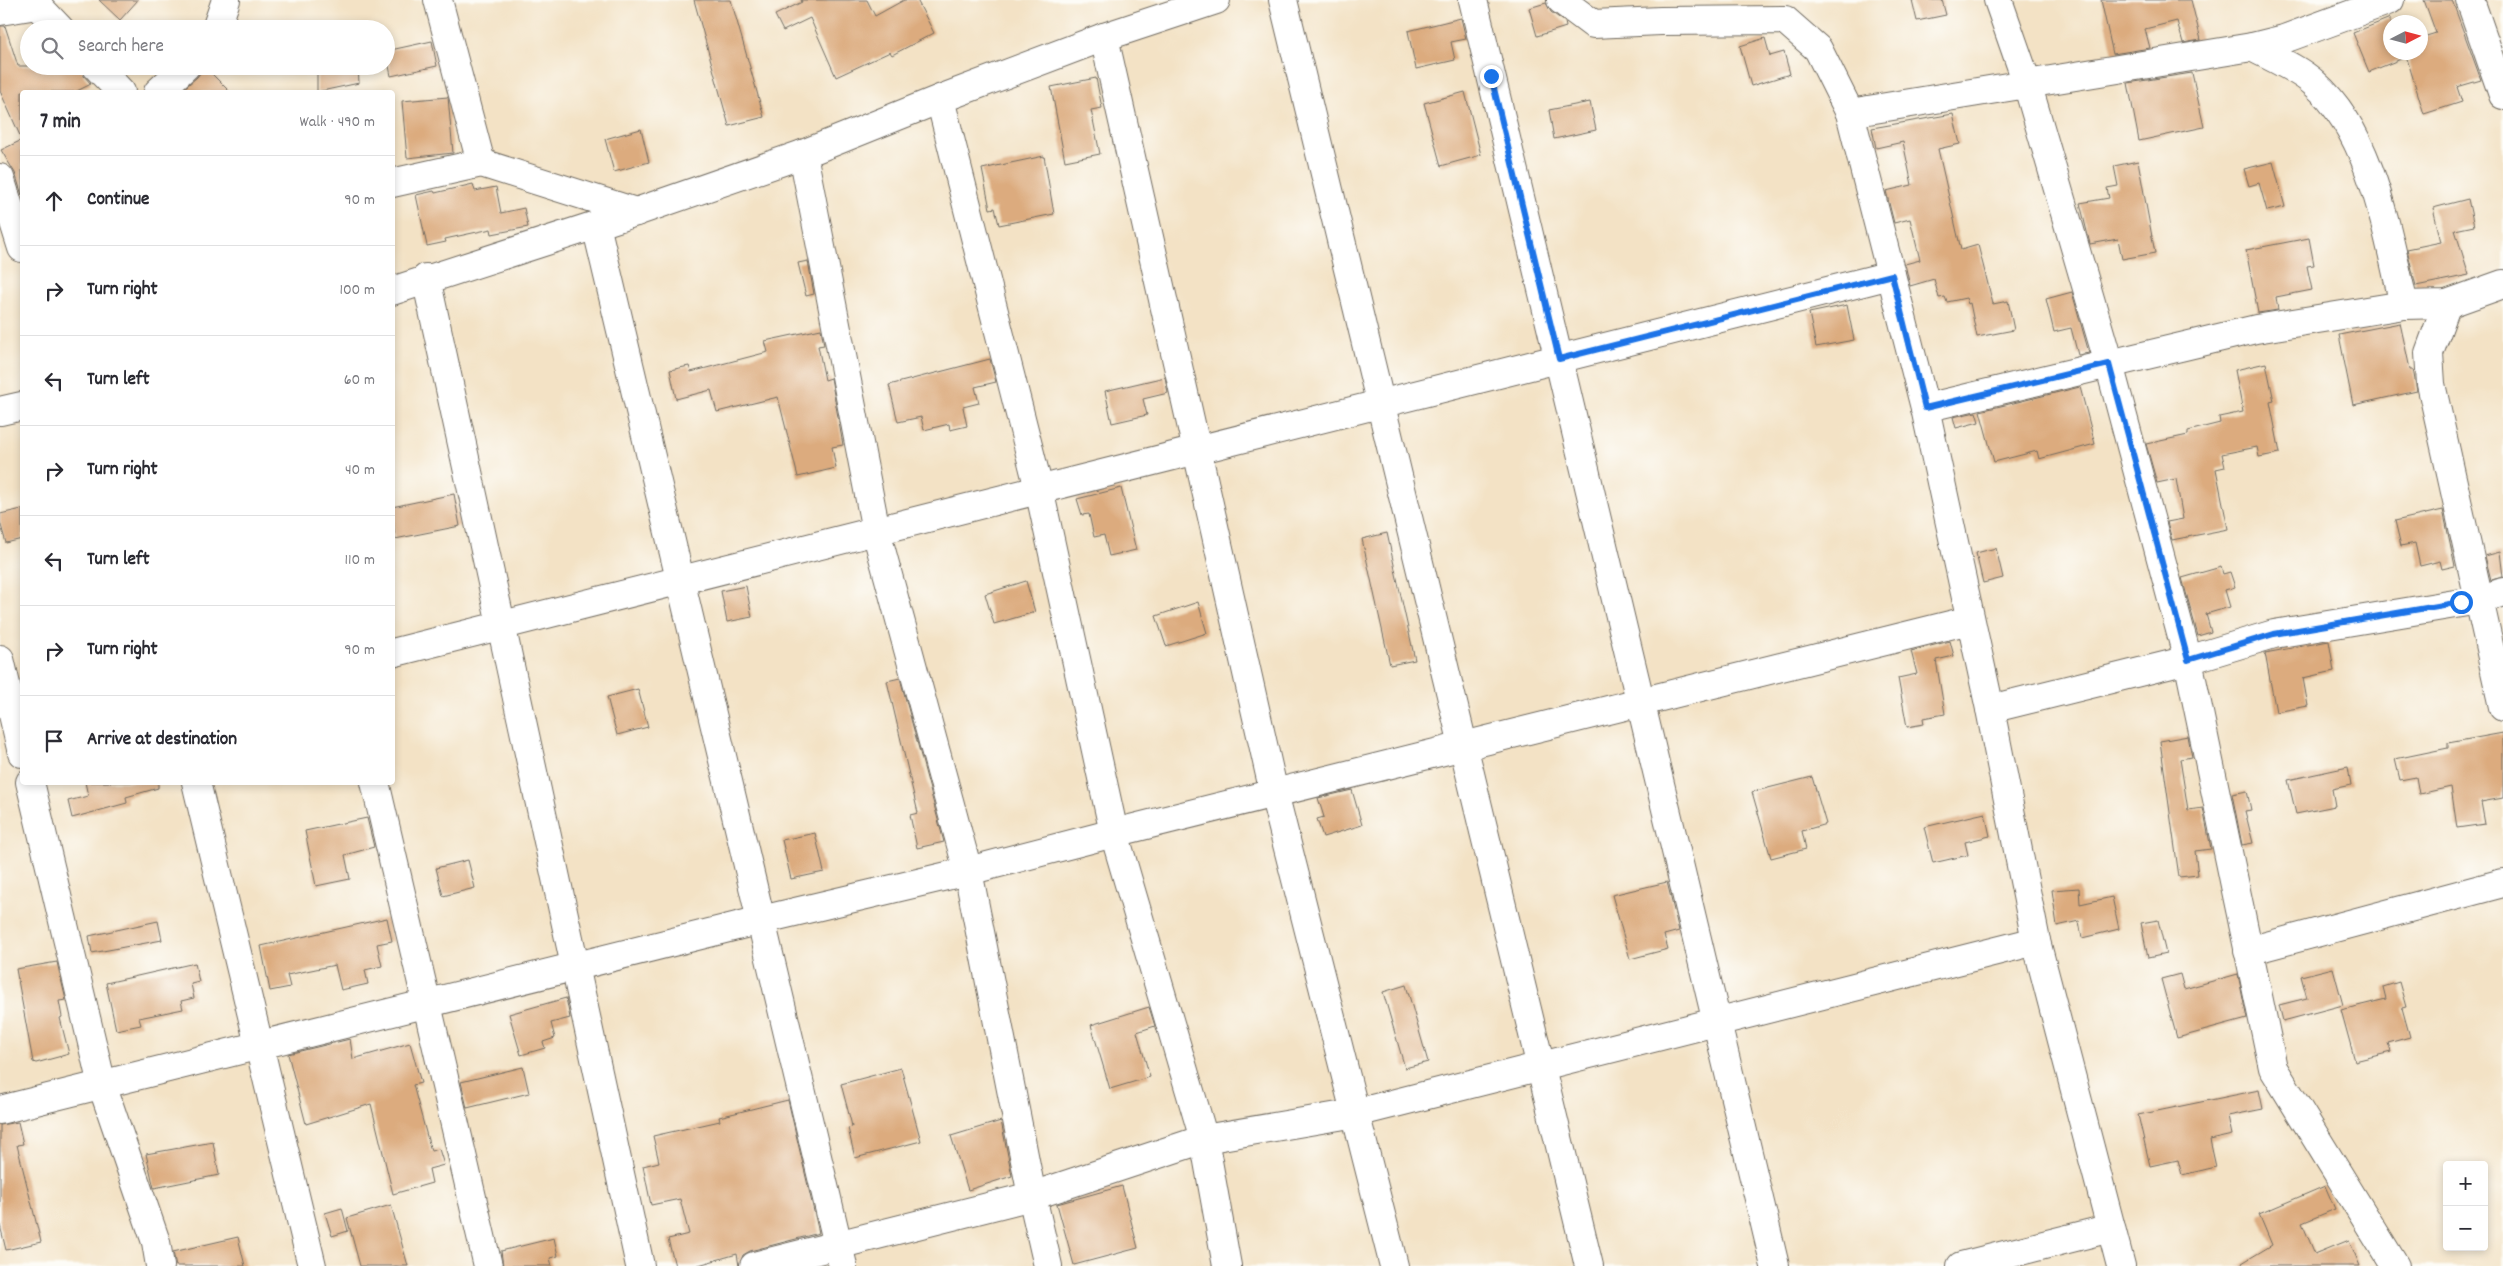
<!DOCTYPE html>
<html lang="en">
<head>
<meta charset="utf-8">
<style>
  :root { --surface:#fff; --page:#f2f2f3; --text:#2b2b33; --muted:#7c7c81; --line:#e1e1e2 }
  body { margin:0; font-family:Dekko,sans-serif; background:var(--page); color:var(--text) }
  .controls { position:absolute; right:15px; bottom:15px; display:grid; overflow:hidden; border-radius:5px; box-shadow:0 2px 8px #0003 }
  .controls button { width:45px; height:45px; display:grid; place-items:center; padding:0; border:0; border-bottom:1px solid var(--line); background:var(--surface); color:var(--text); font:25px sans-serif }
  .compass { position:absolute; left:2383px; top:15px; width:45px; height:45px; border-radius:50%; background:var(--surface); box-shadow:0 2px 8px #0003; rotate:84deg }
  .stop { position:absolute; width:15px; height:15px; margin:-11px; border:4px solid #1a73e8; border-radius:50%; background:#fff }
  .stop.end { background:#1a73e8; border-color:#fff; box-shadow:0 1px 5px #0008 }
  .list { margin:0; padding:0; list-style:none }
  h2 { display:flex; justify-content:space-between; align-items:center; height:65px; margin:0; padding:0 20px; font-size:21px }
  h2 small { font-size:16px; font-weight:400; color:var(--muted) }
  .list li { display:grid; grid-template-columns:32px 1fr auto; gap:15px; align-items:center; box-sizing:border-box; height:90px; padding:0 20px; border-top:1px solid var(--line) }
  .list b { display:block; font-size:19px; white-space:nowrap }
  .list em { font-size:16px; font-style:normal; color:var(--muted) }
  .icon { flex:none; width:28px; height:28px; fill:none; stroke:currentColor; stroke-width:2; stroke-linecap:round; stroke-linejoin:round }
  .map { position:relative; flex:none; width:2503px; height:1266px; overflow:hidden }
  .search { position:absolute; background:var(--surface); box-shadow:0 2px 8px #0003; left:20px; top:20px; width:375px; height:55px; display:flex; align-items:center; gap:12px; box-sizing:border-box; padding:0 18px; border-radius:28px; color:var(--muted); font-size:19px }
  .panel { position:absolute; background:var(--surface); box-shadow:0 2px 8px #0003; left:20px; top:90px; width:375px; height:695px; border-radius:5px }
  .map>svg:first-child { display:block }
  .building { fill:#dcab7e }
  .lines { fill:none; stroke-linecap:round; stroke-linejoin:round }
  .minor-casing { stroke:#716b61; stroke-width:30 }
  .minor { stroke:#fff; stroke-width:28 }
  .route { stroke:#1a73e8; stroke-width:6 }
</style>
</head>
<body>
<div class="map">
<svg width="2503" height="1266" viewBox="0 0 2503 1266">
  <rect width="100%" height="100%" fill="#fdfcf7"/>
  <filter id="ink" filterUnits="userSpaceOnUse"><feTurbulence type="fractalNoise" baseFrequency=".02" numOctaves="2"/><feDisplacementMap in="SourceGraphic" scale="10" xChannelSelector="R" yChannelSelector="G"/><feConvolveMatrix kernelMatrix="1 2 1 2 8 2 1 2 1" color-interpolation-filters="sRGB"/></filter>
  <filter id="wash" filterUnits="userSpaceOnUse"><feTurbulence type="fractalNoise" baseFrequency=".0096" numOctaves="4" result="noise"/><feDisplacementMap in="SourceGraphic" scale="20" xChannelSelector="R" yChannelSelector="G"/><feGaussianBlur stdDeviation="1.12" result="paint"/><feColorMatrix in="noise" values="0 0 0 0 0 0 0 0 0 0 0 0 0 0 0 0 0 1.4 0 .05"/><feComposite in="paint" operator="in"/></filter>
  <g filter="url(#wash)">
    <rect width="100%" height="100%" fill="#f3e2c5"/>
    <g id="blocks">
      <g class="building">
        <path d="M 99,0 L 138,0 L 120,20 Z"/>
        <path d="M 694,0 L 731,0 L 764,117 L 729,126 Z"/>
        <path d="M 801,0 L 867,0 L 875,16 L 904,0 L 917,0 L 934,33 L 892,55 L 890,52 L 836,77 L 810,18 L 783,31 L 775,15 L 802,2 Z"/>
        <path d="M 1912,0 L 1942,0 L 1946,15 L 1917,21 Z"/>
        <path d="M 2101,0 L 2191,0 L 2201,40 L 2183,43 L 2177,21 L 2145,29 L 2150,48 L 2113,54 Z"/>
        <path d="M 2424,0 L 2452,0 L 2481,80 L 2457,87 L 2462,102 L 2424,114 L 2405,52 L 2420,52 L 2420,38 L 2436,33 Z"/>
        <path d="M 1546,3 L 1551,12 L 1565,22 L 1566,27 L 1537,36 L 1529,8 Z"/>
        <path d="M 1461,18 L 1466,39 L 1451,42 L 1455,60 L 1416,69 L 1408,31 Z"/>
        <path d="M 2390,18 L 2390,52 L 2404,52 L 2406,57 L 2369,72 L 2353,33 Z"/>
        <path d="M 0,26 L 5,26 L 18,66 L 81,66 L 84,76 L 91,84 L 75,92 L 22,92 L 22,140 L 0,91 Z"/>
        <path d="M 1765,38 L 1770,56 L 1784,52 L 1790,74 L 1751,86 L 1740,46 Z"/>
        <path d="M 432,41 L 437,66 L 391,76 L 386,51 Z"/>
        <path d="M 317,66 L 358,66 L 359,83 L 317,92 Z"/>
        <path d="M 205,67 L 230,92 L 180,92 L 197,77 Z"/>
        <path d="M 2192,73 L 2204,127 L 2139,141 L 2128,83 Z"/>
        <path d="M 1096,78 L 1102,108 L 1091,110 L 1100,154 L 1065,161 L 1051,87 Z"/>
        <path d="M 1465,92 L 1481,155 L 1441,166 L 1424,103 Z"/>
        <path d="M 448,97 L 453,153 L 407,158 L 402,101 Z"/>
        <path d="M 1590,102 L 1596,130 L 1554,139 L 1549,110 Z"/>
        <path d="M 1953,114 L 1960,144 L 1938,149 L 1961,250 L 1978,245 L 1993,304 L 2008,301 L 2014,330 L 1977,337 L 1970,303 L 1968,304 L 1966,298 L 1947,302 L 1945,297 L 1939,298 L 1934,279 L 1910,286 L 1905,264 L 1920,260 L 1910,219 L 1894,223 L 1886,191 L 1912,185 L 1903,142 L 1876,148 L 1872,128 Z"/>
        <path d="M 641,129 L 649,162 L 614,172 L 605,139 Z"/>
        <path d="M 22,140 L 22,195 L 15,173 L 1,150 Z"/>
        <path d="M 1044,156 L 1054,214 L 999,225 L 995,208 L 990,209 L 982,169 Z"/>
        <path d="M 2138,161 L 2155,253 L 2122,259 L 2118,239 L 2090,244 L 2080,203 L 2109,198 L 2107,188 L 2118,186 L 2114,166 Z"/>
        <path d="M 2273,162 L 2285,207 L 2267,211 L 2259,183 L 2249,186 L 2244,169 Z"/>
        <path d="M 473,184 L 475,191 L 496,187 L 501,213 L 524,208 L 528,227 L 492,234 L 491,229 L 445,239 L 446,242 L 427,246 L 416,195 L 434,191 L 435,193 Z"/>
        <path d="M 2468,199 L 2474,226 L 2455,230 L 2469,275 L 2416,286 L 2407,249 L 2441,242 L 2433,208 Z"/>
        <path d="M 2309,238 L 2314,265 L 2307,266 L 2312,290 L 2276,297 L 2278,310 L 2258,313 L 2246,250 Z"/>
        <path d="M 808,261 L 814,294 L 806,296 L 798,263 Z"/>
        <path d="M 2072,292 L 2089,353 L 2078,355 L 2071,328 L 2054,332 L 2046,299 Z"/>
        <path d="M 1847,305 L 1854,340 L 1816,347 L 1809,313 Z"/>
        <path d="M 2400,323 L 2410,369 L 2413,369 L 2417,391 L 2353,405 L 2339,335 Z"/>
        <path d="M 821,329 L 824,345 L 818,346 L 825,380 L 831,378 L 843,445 L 832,447 L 836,468 L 798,477 L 778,397 L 717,412 L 711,390 L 676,399 L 670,370 L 689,366 L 691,372 L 768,352 L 765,341 Z"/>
        <path d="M 990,359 L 996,382 L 975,387 L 979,403 L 963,407 L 967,426 L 950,430 L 949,424 L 924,430 L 921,417 L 898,422 L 889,385 Z"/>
        <path d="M 2266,363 L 2274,401 L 2270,402 L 2280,453 L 2259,457 L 2257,447 L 2222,454 L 2225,467 L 2216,469 L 2228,529 L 2172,540 L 2167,522 L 2183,519 L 2176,479 L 2157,483 L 2146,444 L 2188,435 L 2188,431 L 2220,423 L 2219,417 L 2243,412 L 2235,370 Z"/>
        <path d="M 1165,377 L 1168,393 L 1143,399 L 1147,415 L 1112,423 L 1105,391 Z"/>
        <path d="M 2080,387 L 2095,444 L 2039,459 L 2037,451 L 1994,462 L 1980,411 Z"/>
        <path d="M 1976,412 L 1979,422 L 1956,428 L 1953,417 Z"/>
        <path d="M 1121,488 L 1136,550 L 1109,556 L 1104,535 L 1094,537 L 1089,514 L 1082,515 L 1077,499 Z"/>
        <path d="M 454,494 L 460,526 L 395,539 L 392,507 Z"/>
        <path d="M 22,509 L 22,539 L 6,543 L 0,522 L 0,514 Z"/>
        <path d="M 2443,510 L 2455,566 L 2442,569 L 2440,561 L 2420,566 L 2415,543 L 2401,546 L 2395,521 Z"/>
        <path d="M 1387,533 L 1415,660 L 1390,665 L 1362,539 Z"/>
        <path d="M 1996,548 L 2003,578 L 1983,583 L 1976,553 Z"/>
        <path d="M 2500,552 L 2503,577 L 2491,580 L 2485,556 Z"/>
        <path d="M 2221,567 L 2223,574 L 2230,572 L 2235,587 L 2225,590 L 2230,607 L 2206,614 L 2211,632 L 2198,636 L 2182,578 Z"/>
        <path d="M 1026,581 L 1035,612 L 994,624 L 985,594 Z"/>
        <path d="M 746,586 L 752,617 L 727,622 L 721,591 Z"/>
        <path d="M 1198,602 L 1207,633 L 1166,646 L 1156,616 Z"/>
        <path d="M 1950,641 L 1954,656 L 1936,660 L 1945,714 L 1923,718 L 1924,724 L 1907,727 L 1898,678 L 1917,674 L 1911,651 Z"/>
        <path d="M 2329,641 L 2334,671 L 2303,678 L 2308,706 L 2276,712 L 2265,653 Z"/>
        <path d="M 900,678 L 944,842 L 917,848 L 910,815 L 918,813 L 887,681 Z"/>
        <path d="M 638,689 L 648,727 L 617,735 L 607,697 Z"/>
        <path d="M 2503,733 L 2503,798 L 2481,802 L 2485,824 L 2457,828 L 2451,787 L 2419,794 L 2416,777 L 2400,780 L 2395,759 L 2448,748 L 2448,743 Z"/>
        <path d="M 2188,736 L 2192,757 L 2180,759 L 2188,810 L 2203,808 L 2211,849 L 2195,851 L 2198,875 L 2179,877 L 2160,741 Z"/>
        <path d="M 2348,767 L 2351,785 L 2332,789 L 2335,806 L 2296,814 L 2288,780 Z"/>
        <path d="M 1812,777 L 1826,824 L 1802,831 L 1806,849 L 1771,858 L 1752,792 Z"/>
        <path d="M 85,782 L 158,782 L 158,788 L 126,797 L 127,803 L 72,818 L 68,801 L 88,796 Z"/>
        <path d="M 1352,790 L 1362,825 L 1323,837 L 1317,819 L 1324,817 L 1318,798 Z"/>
        <path d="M 2247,791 L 2251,810 L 2245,811 L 2253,843 L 2242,845 L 2232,794 Z"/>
        <path d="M 1985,813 L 1990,836 L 1965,842 L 1968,855 L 1933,863 L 1924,827 Z"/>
        <path d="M 367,818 L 374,847 L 345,855 L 350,879 L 316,886 L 305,831 Z"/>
        <path d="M 815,833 L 824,872 L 791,879 L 782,840 Z"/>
        <path d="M 468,860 L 475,888 L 443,896 L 436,868 Z"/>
        <path d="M 1667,882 L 1679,931 L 1664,935 L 1668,949 L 1630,959 L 1612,895 Z"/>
        <path d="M 2079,888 L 2080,904 L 2112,897 L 2119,929 L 2082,938 L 2079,921 L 2057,926 L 2052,890 Z"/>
        <path d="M 387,918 L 392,941 L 377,944 L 382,966 L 365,970 L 368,984 L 341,990 L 335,965 L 287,975 L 290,987 L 270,991 L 261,946 Z"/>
        <path d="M 2158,920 L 2166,954 L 2148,958 L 2141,923 Z"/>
        <path d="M 158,921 L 162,940 L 92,953 L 89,936 Z"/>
        <path d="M 57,962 L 66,1000 L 59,1001 L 62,1017 L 60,1018 L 69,1054 L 36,1063 L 33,1062 L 16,969 Z"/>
        <path d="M 195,963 L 199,982 L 191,984 L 194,998 L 181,1001 L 183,1009 L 139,1018 L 141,1025 L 116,1030 L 106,983 Z"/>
        <path d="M 2333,968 L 2343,1005 L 2283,1021 L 2279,1005 L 2307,998 L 2301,976 Z"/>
        <path d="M 2180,974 L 2184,989 L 2238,974 L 2247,1019 L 2177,1038 L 2161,979 Z"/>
        <path d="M 2399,982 L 2406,1007 L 2402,1008 L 2410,1037 L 2388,1043 L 2391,1052 L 2355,1061 L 2341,1010 L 2386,999 L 2383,987 Z"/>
        <path d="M 1406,985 L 1428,1062 L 1405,1068 L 1383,992 Z"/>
        <path d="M 566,998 L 570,1018 L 551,1023 L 555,1038 L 543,1042 L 545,1048 L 521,1055 L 509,1014 Z"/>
        <path d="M 1149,1007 L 1155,1026 L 1137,1032 L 1150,1077 L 1110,1089 L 1091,1025 Z"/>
        <path d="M 350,1039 L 353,1059 L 410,1043 L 421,1083 L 413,1085 L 431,1151 L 439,1149 L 444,1165 L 429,1169 L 432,1183 L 393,1194 L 371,1104 L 306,1124 L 288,1054 Z"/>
        <path d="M 523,1067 L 529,1093 L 467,1108 L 461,1082 Z"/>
        <path d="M 901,1068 L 921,1141 L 855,1158 L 848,1128 L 852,1127 L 851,1122 L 841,1084 Z"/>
        <path d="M 2259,1090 L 2263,1109 L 2228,1116 L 2232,1135 L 2210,1140 L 2216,1167 L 2182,1175 L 2178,1160 L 2150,1166 L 2138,1115 Z"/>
        <path d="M 788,1100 L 819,1233 L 750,1251 L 743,1255 L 739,1266 L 737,1254 L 695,1266 L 675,1266 L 668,1239 L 689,1234 L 680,1199 L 651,1205 L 643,1166 L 659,1162 L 653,1136 L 720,1121 L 719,1117 Z"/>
        <path d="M 1001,1121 L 1012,1176 L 968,1190 L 951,1136 Z"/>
        <path d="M 18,1122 L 23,1144 L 17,1145 L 41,1242 L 6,1250 L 0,1225 L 0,1125 Z"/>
        <path d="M 213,1142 L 219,1175 L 154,1188 L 146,1154 Z"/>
        <path d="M 1122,1186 L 1138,1248 L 1074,1265 L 1057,1204 Z"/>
        <path d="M 2325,1186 L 2335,1209 L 2302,1223 L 2315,1254 L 2349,1240 L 2360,1266 L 2237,1266 L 2272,1245 L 2259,1214 Z"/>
        <path d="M 391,1205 L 408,1266 L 360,1266 L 347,1218 Z"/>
        <path d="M 342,1208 L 348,1231 L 332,1236 L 325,1213 Z"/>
        <path d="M 238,1237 L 245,1266 L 176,1266 L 173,1252 Z"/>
        <path d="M 554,1238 L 558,1256 L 550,1258 L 552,1266 L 503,1266 L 501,1251 Z"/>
      </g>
    </g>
  </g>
  <g filter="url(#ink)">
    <use href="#blocks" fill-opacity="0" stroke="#716b61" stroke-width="1"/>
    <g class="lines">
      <defs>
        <g id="minor">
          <path d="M 38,0 L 37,5 L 60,29"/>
          <path d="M 438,0 L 481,163"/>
          <path d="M 1283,0 L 1589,1266"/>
          <path d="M 1473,0 L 1775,1266"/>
          <path d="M 1561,0 L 1593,24 L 1661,21 L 1785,20 L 1818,49 L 1850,113 L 1925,408 L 1990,709 L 2036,941 L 2121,1266"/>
          <path d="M 1998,0 L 2027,83 L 2109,364 L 2188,660 L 2273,1068 L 2395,1266"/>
          <path d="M 2470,0 L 2503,95"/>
          <path d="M 0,11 L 37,5"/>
          <path d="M 216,29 L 226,0"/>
          <path d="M 1104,37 L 1274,793 L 1394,1266"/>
          <path d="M 2252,47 C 2271,57 2299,69 2314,83 C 2372,133 2387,233 2404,305"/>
          <path d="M 96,66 L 121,92"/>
          <path d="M 158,92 L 186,66"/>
          <path d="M 940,99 L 1039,489 L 1114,833 L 1204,1139 L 1227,1266"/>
          <path d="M 1850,113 L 2252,47 L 2284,39 L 2390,0"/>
          <path d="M 803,154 L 876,531 L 968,871 L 1032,1196 L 1048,1266"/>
          <path d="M 0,178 L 22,248"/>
          <path d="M 392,183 L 481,163 L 636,212"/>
          <path d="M 596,225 L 843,1266"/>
          <path d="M 426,278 L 640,1266"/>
          <path d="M 392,291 L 636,212 L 803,154 L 940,99 L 1104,37 L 1216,0"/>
          <path d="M 2447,304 L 2429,353 L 2431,384 L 2503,707"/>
          <path d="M 1925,408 L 2256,329 L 2404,305 L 2447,304 L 2503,284"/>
          <path d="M 0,411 L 22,406"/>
          <path d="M 392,653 L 1891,275"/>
          <path d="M 0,659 L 22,753"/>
          <path d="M 1990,709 L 2188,660 L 2274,634 L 2479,600 L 2503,592"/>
          <path d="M 30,782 L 102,1085 L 156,1242 L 160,1266"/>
          <path d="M 196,782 L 312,1266"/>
          <path d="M 375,782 L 488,1266"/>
          <path d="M 2248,951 L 2503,883"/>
          <path d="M 0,1110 L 761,920 L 968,871 L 1114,833 L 1970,620"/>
          <path d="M 754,1266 L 1032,1196 L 1204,1139 L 1356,1113 L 2036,941"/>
          <path d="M 1961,1266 L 2111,1228"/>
        </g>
      </defs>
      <use href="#minor" class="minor-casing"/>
      <use href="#minor" class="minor"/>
    </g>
  </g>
  <g class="lines" filter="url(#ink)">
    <path class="route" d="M 1491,76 L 1559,359 L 1892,275 L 1925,408 L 2109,364 L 2188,660 L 2274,634 L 2461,602"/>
  </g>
</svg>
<div class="controls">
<button>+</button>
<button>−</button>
</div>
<svg class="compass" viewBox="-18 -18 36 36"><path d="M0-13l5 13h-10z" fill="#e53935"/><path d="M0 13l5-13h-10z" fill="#7c7c81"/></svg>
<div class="stop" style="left:2461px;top:602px"></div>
<div class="stop end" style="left:1491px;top:76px"></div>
<div class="search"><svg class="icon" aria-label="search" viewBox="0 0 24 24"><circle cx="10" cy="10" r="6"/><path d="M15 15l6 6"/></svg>Search here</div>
<section class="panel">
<h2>7 min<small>Walk · 490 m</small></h2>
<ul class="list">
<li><svg class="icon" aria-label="ahead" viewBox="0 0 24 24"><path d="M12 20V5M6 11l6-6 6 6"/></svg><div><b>Continue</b></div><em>90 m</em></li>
<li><svg class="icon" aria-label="right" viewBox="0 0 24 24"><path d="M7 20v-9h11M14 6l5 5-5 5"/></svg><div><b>Turn right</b></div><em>100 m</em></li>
<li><svg class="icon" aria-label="left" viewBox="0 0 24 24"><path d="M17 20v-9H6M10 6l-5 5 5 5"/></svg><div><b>Turn left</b></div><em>60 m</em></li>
<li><svg class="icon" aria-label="right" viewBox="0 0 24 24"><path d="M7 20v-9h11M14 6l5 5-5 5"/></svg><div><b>Turn right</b></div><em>40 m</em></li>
<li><svg class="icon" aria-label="left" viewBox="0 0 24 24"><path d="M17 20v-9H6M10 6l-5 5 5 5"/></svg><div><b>Turn left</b></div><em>110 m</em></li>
<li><svg class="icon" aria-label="right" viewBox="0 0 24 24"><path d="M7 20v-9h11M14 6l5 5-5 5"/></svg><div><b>Turn right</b></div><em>90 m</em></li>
<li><svg class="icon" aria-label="arrive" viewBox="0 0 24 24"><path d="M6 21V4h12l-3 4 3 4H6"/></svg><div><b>Arrive at destination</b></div></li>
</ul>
</section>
</div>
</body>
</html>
